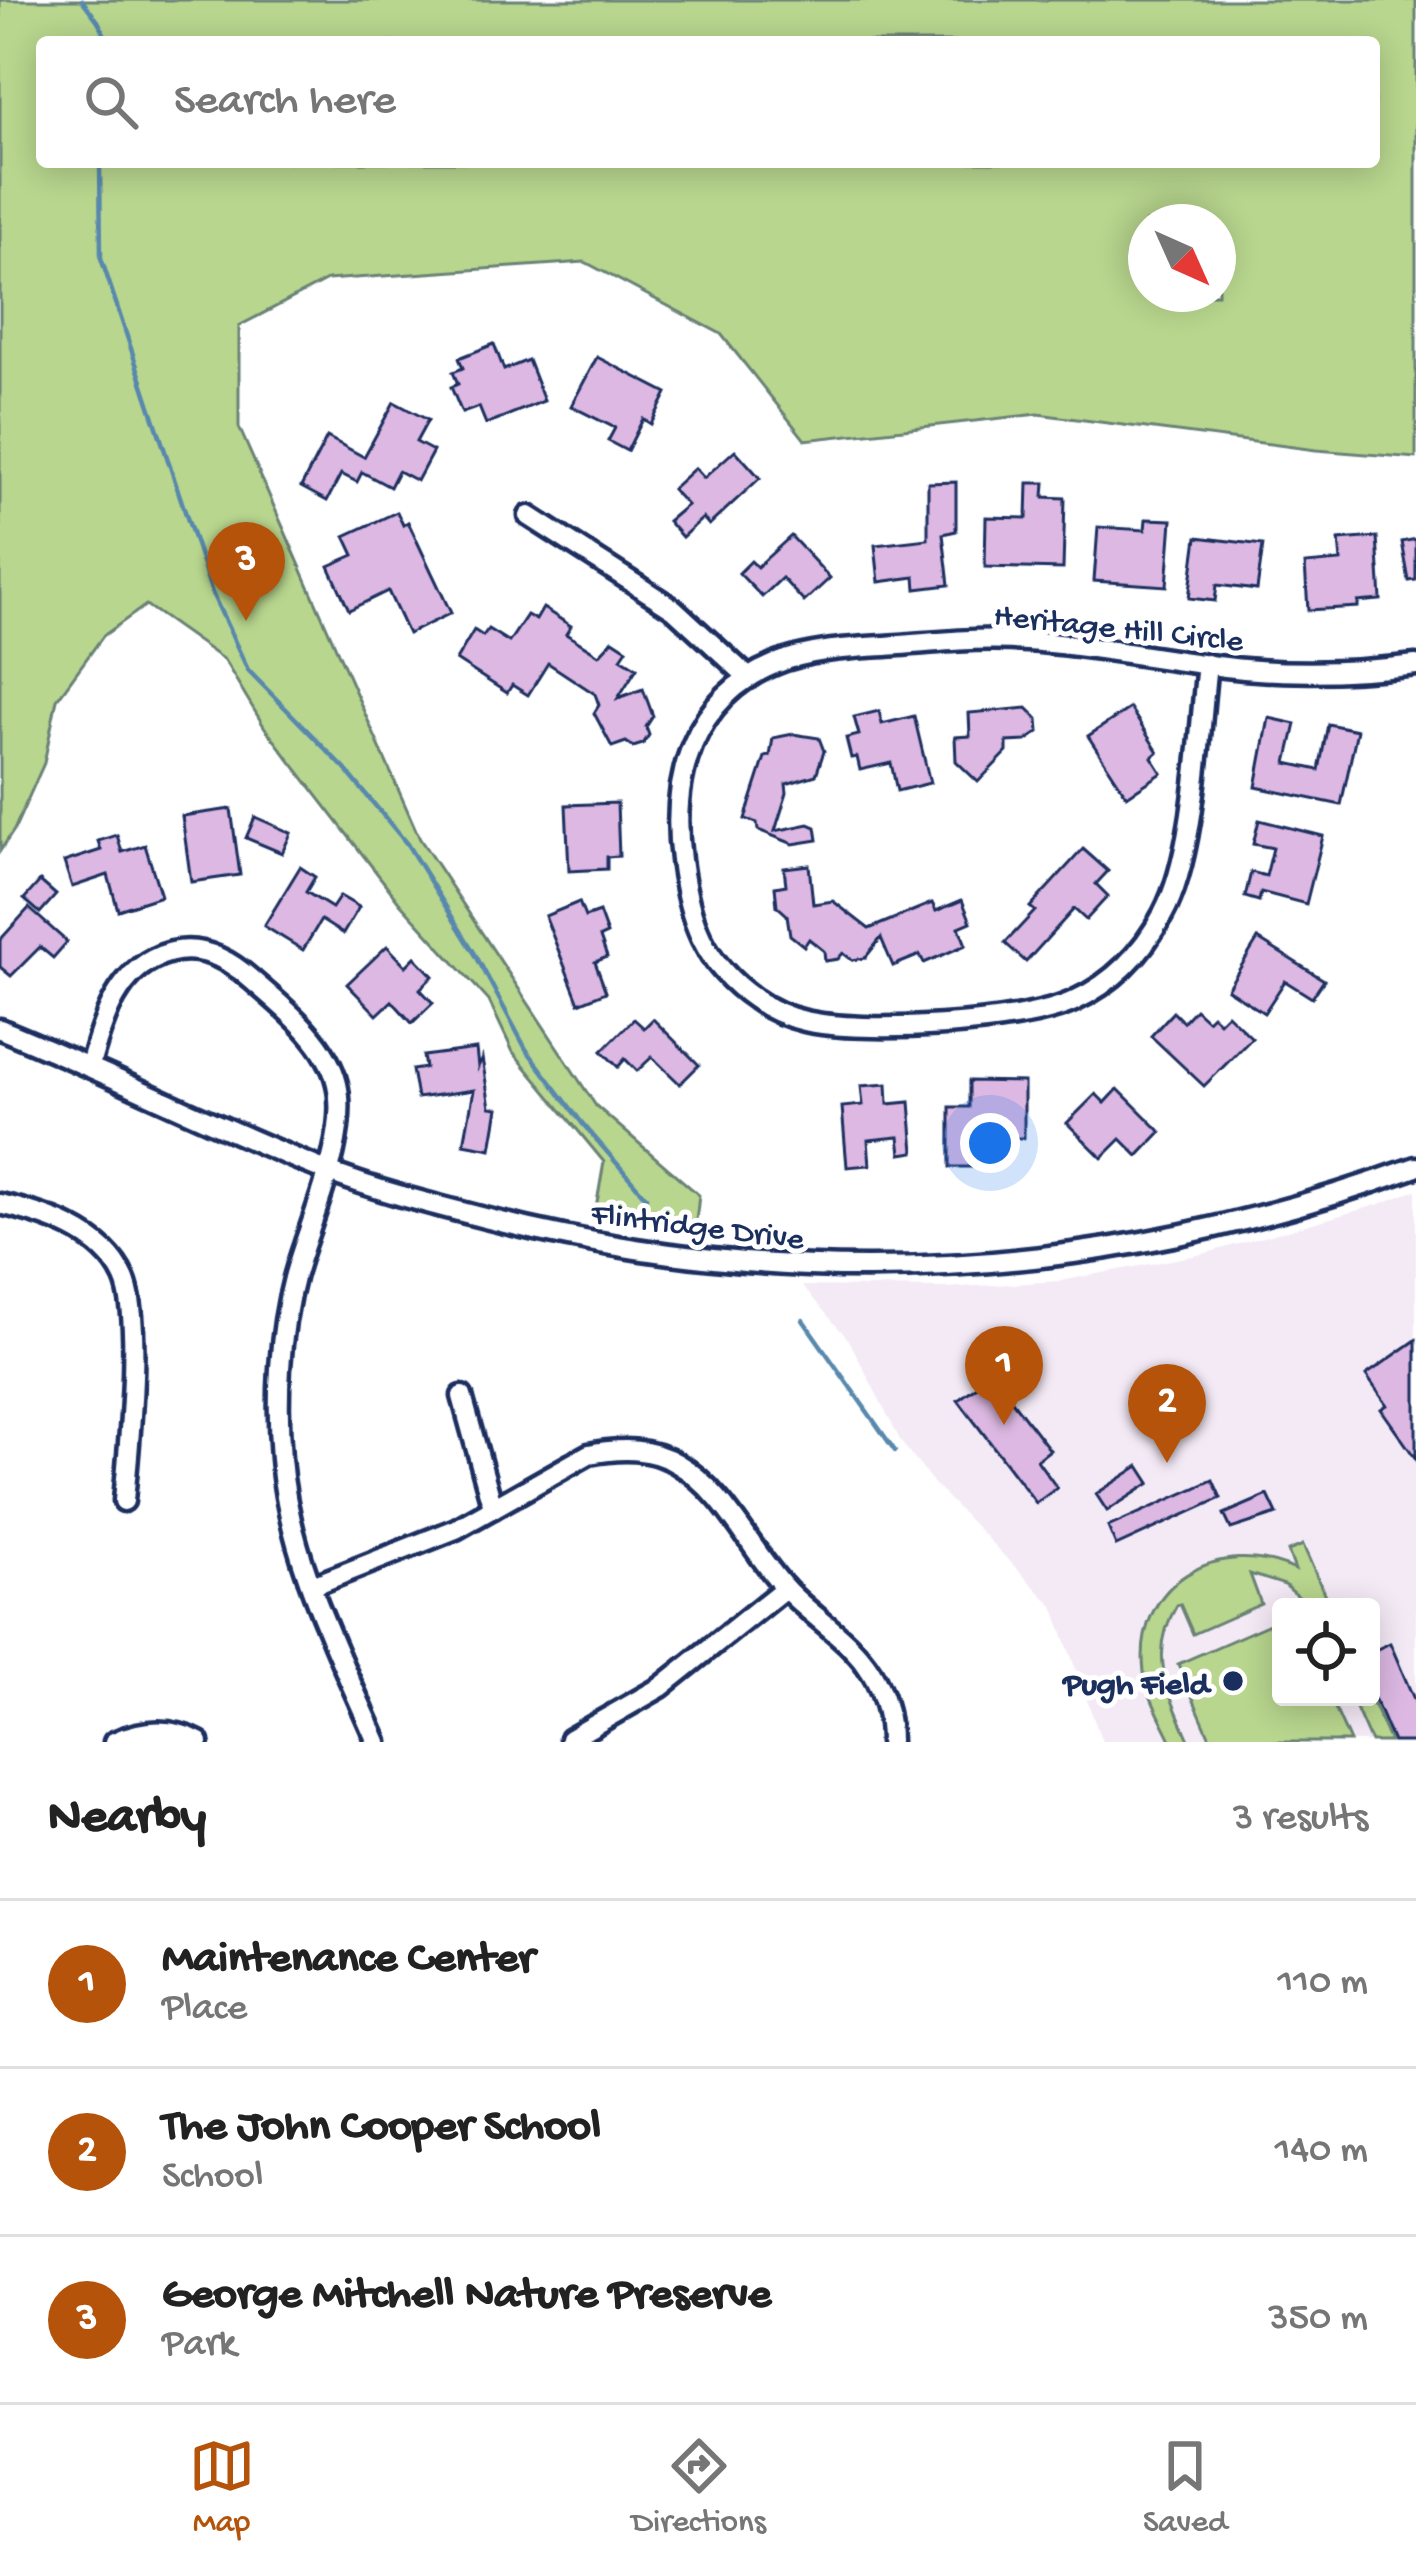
<!DOCTYPE html>
<html lang="en">
<head>
<meta charset="utf-8">
<style>
  :root { --surface:#fff; --page:#f6f6f6; --text:#222; --muted:#767676; --line:#e0e0e0; --accent:#b45309 }
  body { margin:0; font-family:"Gochi Hand",sans-serif; background:var(--page); color:var(--text) }
  .controls { position:absolute; right:36px; bottom:36px; display:grid; overflow:hidden; border-radius:12px; box-shadow:0 6px 30px #0003 }
  .controls button { width:108px; height:108px; display:grid; place-items:center; padding:0; border:0; border-bottom:3px solid var(--line); background:var(--surface); color:var(--text); font:60px sans-serif }
  .compass { position:absolute; left:1128px; top:204px; width:108px; height:108px; border-radius:50%; background:var(--surface); box-shadow:0 6px 30px #0003; rotate:135deg }
  .you { position:absolute; left:990px; top:1143px; width:42px; height:42px; margin:-30px; border:9px solid #fff; border-radius:50%; background:#1a73e8; box-shadow:0 0 0 18px #1a73e833 }
  .badge { display:grid; place-items:center; width:78px; height:78px; border-radius:50%; background:var(--accent); color:#fff; font-size:39px; font-weight:700 }
  .pin { position:absolute; translate:-50% -99px; filter:drop-shadow(0 3px 6px #0008) }
  .pin::after { content:''; position:absolute; top:63px; width:42px; height:36px; background:inherit; clip-path:polygon(0 0,100% 0,50% 100%) }
  .list { margin:0; padding:0; list-style:none }
  h2 { display:flex; justify-content:space-between; align-items:center; height:156px; margin:0; padding:0 48px; font-size:51px }
  h2 small { font-size:39px; font-weight:400; color:var(--muted) }
  .list li { display:grid; grid-template-columns:78px 1fr auto; gap:36px; align-items:center; box-sizing:border-box; height:168px; padding:0 48px; border-top:3px solid var(--line) }
  .list b { display:block; font-size:45px; white-space:nowrap }
  .list p { margin:0; font-size:39px; white-space:nowrap; color:var(--muted) }
  .list em { font-size:39px; font-style:normal; color:var(--muted) }
  .icon { flex:none; width:66px; height:66px; fill:none; stroke:currentColor; stroke-width:2; stroke-linecap:round; stroke-linejoin:round }
  .map { position:relative; flex:none; width:1416px; height:1742px; overflow:hidden }
  .search { position:absolute; background:var(--surface); box-shadow:0 6px 30px #0003; left:36px; right:36px; top:36px; height:132px; display:flex; align-items:center; gap:30px; box-sizing:border-box; padding:0 42px; border-radius:12px; color:var(--muted); font-size:45px }
  .sheet { height:660px; background:var(--surface) }
  nav { display:flex; justify-content:space-around; align-items:center; box-sizing:border-box; height:168px; border-top:3px solid var(--line); background:var(--surface); font-size:33px; color:var(--muted) }
  nav a { display:grid; justify-items:center; gap:6px }
  nav .on { color:var(--accent) }
  .map>svg:first-child { display:block }
  .built { fill:#f4eaf6; fill-rule:evenodd }
  .green { fill:#b8d68e; stroke:#6a8276; stroke-width:3; fill-rule:evenodd }
  .lines { fill:none; stroke-linecap:round; stroke-linejoin:round }
  .stream { stroke:#5888ad; stroke-width:4.5 }
  .building { fill:#dcb8e2; stroke:#1b2f5e; stroke-width:3 }
  .minor-casing { stroke:#1b2f5e; stroke-width:27 }
  .minor { stroke:#fff; stroke-width:18 }
  .poi-dot { fill:#1b2f5e; stroke:#fff; stroke-width:4.5 }
  .labels { text-anchor:middle; stroke-width:10; stroke-linejoin:round; paint-order:stroke }
  .street-label { font-size:33px; fill:#1b2f5e; stroke:#fff }
  .poi-label { font-size:33px; font-weight:bold; fill:#1b2f5e; stroke:#fff; text-anchor:end }
</style>
</head>
<body>
<div class="map">
<svg width="1416" height="1742" viewBox="0 0 1416 1742">
  <rect width="100%" height="100%" fill="#fff"/>
  <filter id="ink" filterUnits="userSpaceOnUse"><feTurbulence type="fractalNoise" baseFrequency=".00833" numOctaves="2"/><feDisplacementMap in="SourceGraphic" scale="24" xChannelSelector="R" yChannelSelector="G"/><feConvolveMatrix kernelMatrix="1 2 1 2 8 2 1 2 1" color-interpolation-filters="sRGB"/></filter>
  <g filter="url(#ink)">
    <path class="built" d="M 1416,1190 L 1416,1742 L 1102,1742 L 1053,1606 L 934,1484 L 901,1442 L 849,1340 L 802,1286 L 945,1288 L 1060,1281 L 1203,1254 L 1380,1204 ZM 1281,1607 L 1371,1607 L 1371,1697 L 1281,1697 Z"/>
    <g class="green">
      <path d="M 0,0 L 1416,0 L 1416,458 L 1316,450 L 1038,414 L 805,440 L 721,334 L 585,262 L 327,280 L 239,326 L 239,427 L 420,839 L 596,1106 L 699,1195 L 696,1222 L 596,1208 L 604,1162 L 513,1052 L 489,1001 L 400,903 L 265,728 L 224,660 L 146,605 L 103,636 L 57,699 L 44,763 L 14,830 L 0,851 ZM 1374,42 L 1374,162 L 42,162 L 42,42 ZM 1218,222 L 1218,294 L 1146,294 L 1146,222 Z"/>
      <path d="M 1303,1545 L 1330,1607 L 1310,1607 L 1285,1585 L 1250,1574 L 1261,1604 L 1193,1634 L 1180,1604 L 1177,1605 C 1147,1655 1169,1694 1190,1742 L 1172,1742 C 1162,1720 1147,1696 1144,1672 C 1133,1582 1220,1535 1295,1570 L 1288,1551 Z"/>
      <path d="M 1281,1619 L 1281,1697 L 1330,1697 L 1350,1742 L 1212,1742 L 1178,1664 Z"/>
      <path d="M 1351,1697 L 1370,1697 L 1390,1742 L 1371,1742 Z"/>
    </g>
    <g class="lines">
      <g class="stream">
        <path d="M 82,0 L 98,21 L 108,42"/>
        <path d="M 100,162 L 101,258 L 212,593 L 248,670 L 345,769 L 407,844 L 475,954 L 526,1049 L 582,1123 L 646,1197"/>
        <path d="M 803,1320 L 895,1451"/>
      </g>
    </g>
    <g class="building">
      <path d="M 494,344 L 504,370 L 528,360 L 544,401 L 486,424 L 479,407 L 462,413 L 451,387 L 458,384 L 453,372 L 463,368 L 459,358 Z"/>
      <path d="M 597,357 L 667,393 L 651,424 L 643,419 L 627,451 L 608,441 L 615,428 L 571,406 Z"/>
      <path d="M 394,402 L 428,420 L 416,442 L 433,451 L 417,481 L 398,471 L 390,487 L 362,472 L 357,482 L 341,474 L 327,501 L 301,487 L 327,437 L 364,457 Z"/>
      <path d="M 735,450 L 760,478 L 709,525 L 703,518 L 682,537 L 668,521 L 687,505 L 672,489 L 695,468 L 704,478 Z"/>
      <path d="M 956,482 L 956,531 L 943,534 L 949,585 L 916,589 L 915,577 L 879,582 L 875,545 L 928,539 L 928,483 Z"/>
      <path d="M 1028,483 L 1045,483 L 1044,497 L 1065,498 L 1063,569 L 985,567 L 986,517 L 1027,518 Z"/>
      <path d="M 397,512 L 403,525 L 408,522 L 451,613 L 408,634 L 388,591 L 349,610 L 329,566 L 354,555 L 345,536 Z"/>
      <path d="M 1146,519 L 1172,520 L 1167,586 L 1094,581 L 1098,527 L 1145,530 Z"/>
      <path d="M 791,536 L 830,578 L 804,602 L 782,578 L 762,597 L 739,573 L 751,561 L 757,567 Z"/>
      <path d="M 1197,537 L 1263,545 L 1257,590 L 1217,585 L 1215,601 L 1189,598 Z"/>
      <path d="M 1377,537 L 1381,600 L 1358,602 L 1358,607 L 1308,610 L 1305,564 L 1341,561 L 1339,540 Z"/>
      <path d="M 1416,539 L 1416,580 L 1409,581 L 1402,542 Z"/>
      <path d="M 543,608 L 571,626 L 566,634 L 599,655 L 613,640 L 627,649 L 621,658 L 637,668 L 618,698 L 643,689 L 653,716 L 646,727 L 649,735 L 643,744 L 633,747 L 626,742 L 612,747 L 594,713 L 599,705 L 595,694 L 548,663 L 528,695 L 512,685 L 507,693 L 456,660 L 474,630 L 483,636 L 488,629 L 509,642 L 527,615 L 536,620 Z"/>
      <path d="M 1027,708 L 1038,719 L 1039,732 L 1026,741 L 1007,742 L 1007,752 L 978,782 L 956,761 L 955,737 L 970,736 L 969,713 Z"/>
      <path d="M 1130,708 L 1158,752 L 1152,757 L 1162,773 L 1127,796 L 1088,736 Z"/>
      <path d="M 879,711 L 882,724 L 914,716 L 930,783 L 897,791 L 891,763 L 860,770 L 857,757 L 851,758 L 846,738 L 859,735 L 854,717 Z"/>
      <path d="M 1269,718 L 1296,724 L 1287,763 L 1319,770 L 1328,724 L 1357,730 L 1341,805 L 1256,787 Z"/>
      <path d="M 793,734 L 819,738 L 824,751 L 816,775 L 786,784 L 787,793 L 775,831 L 809,824 L 816,827 L 818,840 L 793,844 L 758,830 L 757,823 L 745,819 L 765,757 L 770,756 L 773,738 Z"/>
      <path d="M 617,803 L 619,856 L 607,857 L 607,869 L 569,871 L 566,805 Z"/>
      <path d="M 231,809 L 240,875 L 191,882 L 182,816 Z"/>
      <path d="M 255,817 L 291,833 L 282,853 L 246,838 Z"/>
      <path d="M 1259,820 L 1323,836 L 1306,904 L 1261,892 L 1259,901 L 1245,897 L 1251,872 L 1266,876 L 1273,848 L 1253,844 Z"/>
      <path d="M 117,835 L 122,852 L 145,845 L 161,896 L 118,910 L 108,875 L 72,887 L 64,862 L 101,850 L 98,841 Z"/>
      <path d="M 1083,849 L 1108,871 L 1096,884 L 1108,896 L 1086,920 L 1074,909 L 1026,962 L 1005,943 L 1035,911 L 1030,907 Z"/>
      <path d="M 809,865 L 813,904 L 833,901 L 869,929 L 932,903 L 936,911 L 962,900 L 971,922 L 959,927 L 966,945 L 924,963 L 920,955 L 893,966 L 881,938 L 865,958 L 852,960 L 843,953 L 838,959 L 825,961 L 824,951 L 809,939 L 804,946 L 790,935 L 787,915 L 777,906 L 775,887 L 786,885 L 784,868 Z"/>
      <path d="M 300,867 L 315,877 L 306,892 L 332,908 L 340,896 L 359,907 L 343,934 L 321,920 L 303,950 L 264,926 Z"/>
      <path d="M 40,881 L 56,895 L 40,913 L 24,899 Z"/>
      <path d="M 579,902 L 585,917 L 599,912 L 607,934 L 600,937 L 607,957 L 595,962 L 606,992 L 579,1003 L 545,916 Z"/>
      <path d="M 29,908 L 67,942 L 53,958 L 40,947 L 11,976 L 0,967 L 0,940 Z"/>
      <path d="M 1258,939 L 1324,980 L 1312,998 L 1285,981 L 1264,1013 L 1227,989 Z"/>
      <path d="M 387,946 L 406,966 L 415,957 L 433,976 L 420,989 L 433,1003 L 412,1023 L 392,1001 L 377,1015 L 347,984 Z"/>
      <path d="M 1195,1009 L 1207,1020 L 1212,1015 L 1219,1022 L 1227,1014 L 1252,1038 L 1204,1086 L 1151,1036 L 1173,1012 L 1183,1022 Z"/>
      <path d="M 634,1019 L 644,1028 L 653,1019 L 699,1065 L 680,1084 L 652,1057 L 637,1071 L 625,1059 L 618,1067 L 602,1051 Z"/>
      <path d="M 476,1049 L 478,1067 L 482,1058 L 490,1107 L 498,1108 L 491,1149 L 464,1144 L 474,1090 L 417,1098 L 412,1070 L 425,1068 L 423,1056 Z"/>
      <path d="M 969,1081 L 1024,1082 L 1024,1138 L 986,1138 L 986,1167 L 950,1167 L 950,1107 L 969,1107 Z"/>
      <path d="M 887,1084 L 888,1104 L 910,1102 L 914,1152 L 901,1154 L 899,1137 L 868,1140 L 870,1165 L 847,1167 L 842,1107 L 863,1105 L 861,1086 Z"/>
      <path d="M 1118,1089 L 1161,1132 L 1138,1156 L 1121,1139 L 1102,1158 L 1067,1123 L 1096,1094 L 1105,1103 Z"/>
      <path d="M 1416,1340 L 1416,1459 L 1381,1409 L 1387,1405 L 1366,1375 Z"/>
      <path d="M 992,1375 L 1050,1450 L 1037,1460 L 1057,1488 L 1036,1503 L 958,1400 Z"/>
      <path d="M 1139,1466 L 1150,1483 L 1107,1511 L 1096,1494 Z"/>
      <path d="M 1213,1480 L 1221,1498 L 1116,1546 L 1108,1527 Z"/>
      <path d="M 1268,1495 L 1277,1514 L 1231,1529 L 1224,1514 Z"/>
      <path d="M 1390,1643 L 1416,1704 L 1416,1742 L 1393,1742 L 1371,1691 L 1371,1652 Z"/>
    </g>
    <g class="lines">
      <defs>
        <g id="minor">
          <path d="M 529,516 L 674,609 L 749,678"/>
          <path d="M 1207,664 C 1199,733 1195,856 1163,914 C 1143,952 1113,983 1074,1001 C 1022,1026 861,1034 805,1021 C 787,1017 770,1010 755,999 C 703,963 689,920 681,860 C 670,779 692,698 775,664 C 814,648 859,648 900,645 C 942,642 985,637 1027,641 C 1100,646 1171,662 1244,669 C 1300,674 1360,672 1416,665"/>
          <path d="M 0,1029 C 109,1073 215,1127 324,1170 C 377,1191 434,1205 489,1219 C 804,1299 1112,1278 1416,1167"/>
          <path d="M 90,1065 C 101,1026 114,979 153,959 C 190,940 223,954 252,980 C 283,1007 327,1041 337,1084 C 350,1139 308,1224 294,1278 C 279,1334 276,1401 281,1459 C 289,1558 338,1652 377,1742"/>
          <path d="M 0,1204 C 45,1214 103,1232 124,1278 C 143,1319 128,1453 124,1501"/>
          <path d="M 462,1396 L 493,1508"/>
          <path d="M 312,1586 L 456,1529 L 589,1454 C 620,1448 650,1447 678,1464 C 725,1491 750,1550 786,1589 C 813,1618 850,1638 871,1672 C 884,1693 890,1718 890,1742"/>
          <path d="M 570,1739 L 661,1687 L 785,1588"/>
          <path d="M 114,1742 C 143,1729 171,1727 199,1742"/>
        </g>
      </defs>
      <use href="#minor" class="minor-casing"/>
      <use href="#minor" class="minor"/>
    </g>
  </g>
  <circle class="poi-dot" cx="1233" cy="1681" r="12"/>
  <g class="labels">
    <g class="street-label">
      <text transform="translate(1119 625) rotate(6)" y="12">Heritage Hill Circle</text>
      <text transform="translate(698 1223) rotate(7)" y="12">Flintridge Drive</text>
    </g>
    <g class="poi-label">
      <text x="1209" y="1693">Pugh Field</text>
    </g>
  </g>
</svg>
<div class="controls">
<button><svg class="icon" aria-label="locate" viewBox="0 0 24 24"><circle cx="12" cy="12" r="6"/><path d="M12 2v4M12 18v4M2 12h4M18 12h4"/></svg></button>
</div>
<svg class="compass" viewBox="-18 -18 36 36"><path d="M0-13l5 13h-10z" fill="#e53935"/><path d="M0 13l5-13h-10z" fill="#767676"/></svg>
<div class="you"></div>
<div class="pin badge" style="left:1004px;top:1425px">1</div>
<div class="pin badge" style="left:1167px;top:1463px">2</div>
<div class="pin badge" style="left:246px;top:621px">3</div>
<div class="search"><svg class="icon" aria-label="search" viewBox="0 0 24 24"><circle cx="10" cy="10" r="6"/><path d="M15 15l6 6"/></svg>Search here</div>
</div>
<section class="sheet">
<h2>Nearby<small>3 results</small></h2>
<ul class="list">
<li><span class="badge">1</span><div><b>Maintenance Center</b><p>Place</p></div><em>110 m</em></li>
<li><span class="badge">2</span><div><b>The John Cooper School</b><p>School</p></div><em>140 m</em></li>
<li><span class="badge">3</span><div><b>George Mitchell Nature Preserve</b><p>Park</p></div><em>350 m</em></li>
</ul>
</section>
<nav>
<a class="on"><svg class="icon" aria-label="map" viewBox="0 0 24 24"><path d="M3 6l6-2 6 2 6-2v14l-6 2-6-2-6 2zM9 4v14M15 6v14"/></svg>Map</a>
<a><svg class="icon" aria-label="directions" viewBox="0 0 24 24"><path d="M12 3l9 9-9 9-9-9zM9 14v-3h6M13 9l2 2-2 2"/></svg>Directions</a>
<a><svg class="icon" aria-label="saved" viewBox="0 0 24 24"><path d="M7 4h10v16l-5-4-5 4z"/></svg>Saved</a>
</nav>
</body>
</html>
